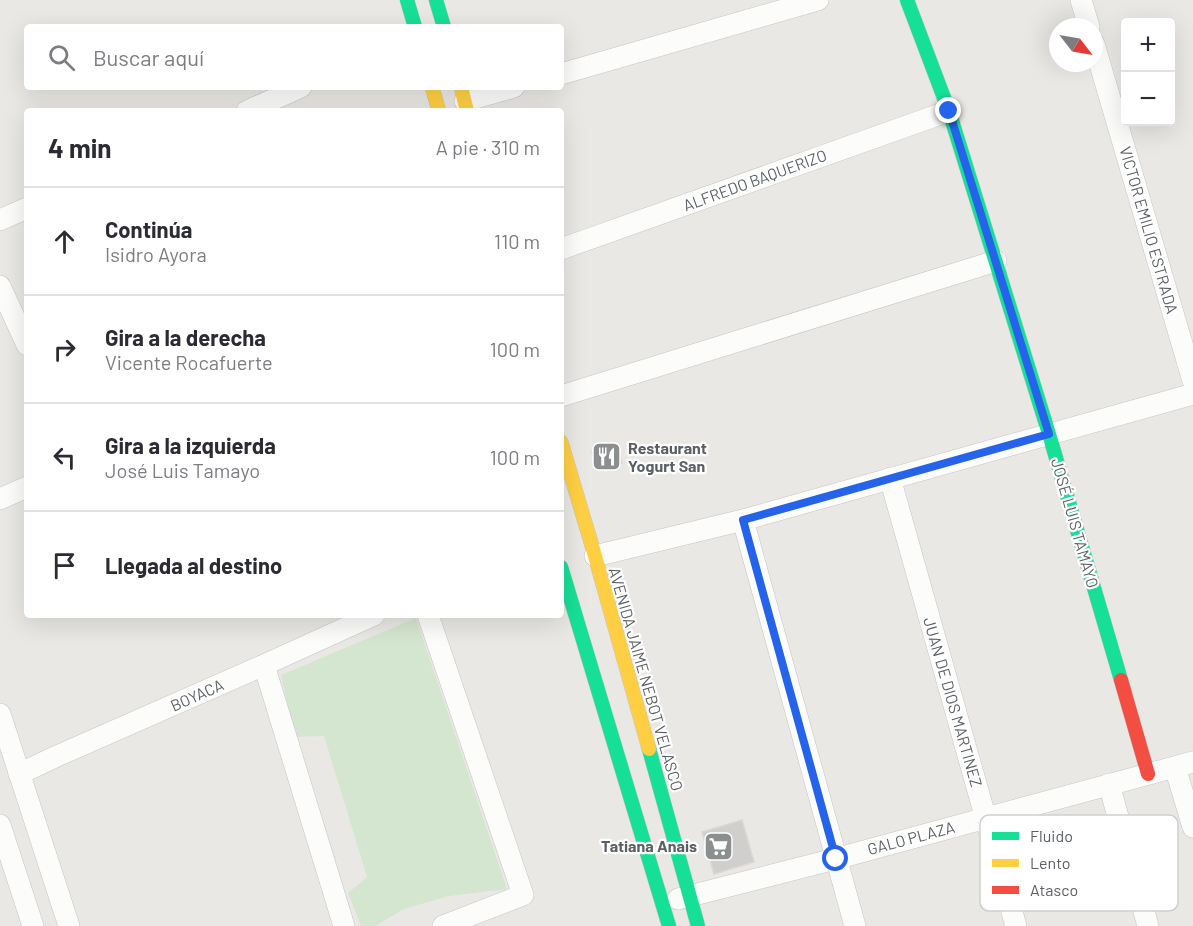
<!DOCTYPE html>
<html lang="es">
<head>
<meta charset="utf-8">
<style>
  :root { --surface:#fff; --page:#f2f2f3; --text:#2b2b33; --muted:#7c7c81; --line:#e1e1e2 }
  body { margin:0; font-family:Barlow,sans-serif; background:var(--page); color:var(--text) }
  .controls { position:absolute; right:18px; top:18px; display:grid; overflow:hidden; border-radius:6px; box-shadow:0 6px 24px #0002 }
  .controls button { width:54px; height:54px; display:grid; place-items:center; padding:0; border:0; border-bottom:2px solid var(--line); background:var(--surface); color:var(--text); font:30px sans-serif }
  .compass { position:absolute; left:1049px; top:18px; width:54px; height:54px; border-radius:50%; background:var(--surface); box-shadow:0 6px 24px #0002; rotate:121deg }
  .stop { position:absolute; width:18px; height:18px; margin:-14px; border:4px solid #2563eb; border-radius:50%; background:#fff }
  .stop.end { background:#2563eb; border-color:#fff; box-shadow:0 2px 6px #0008 }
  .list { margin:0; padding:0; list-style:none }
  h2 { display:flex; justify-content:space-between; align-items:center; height:78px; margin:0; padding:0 24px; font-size:26px }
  h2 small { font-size:20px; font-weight:400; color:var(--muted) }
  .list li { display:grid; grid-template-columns:39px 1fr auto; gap:18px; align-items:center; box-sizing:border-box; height:108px; padding:0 24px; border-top:2px solid var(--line) }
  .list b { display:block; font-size:22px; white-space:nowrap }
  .list p { margin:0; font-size:20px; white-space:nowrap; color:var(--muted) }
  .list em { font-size:20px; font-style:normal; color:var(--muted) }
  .icon { flex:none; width:33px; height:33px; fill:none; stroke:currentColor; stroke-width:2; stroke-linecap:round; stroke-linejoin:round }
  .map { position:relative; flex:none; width:1193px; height:926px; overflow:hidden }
  .search { position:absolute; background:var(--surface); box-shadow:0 6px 24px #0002; left:24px; top:24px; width:540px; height:66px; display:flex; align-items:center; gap:15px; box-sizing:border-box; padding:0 21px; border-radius:6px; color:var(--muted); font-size:22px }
  .panel { position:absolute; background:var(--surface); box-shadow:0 6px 24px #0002; left:24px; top:108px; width:540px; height:510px; border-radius:6px }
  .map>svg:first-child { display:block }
  .green { fill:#d5e6d0 }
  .building { fill:#d1cfcd; stroke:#dad7d4; stroke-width:1.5 }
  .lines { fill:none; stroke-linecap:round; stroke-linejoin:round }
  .street-casing { stroke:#c6c5c6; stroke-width:22 }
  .fast-casing { stroke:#c5c5c5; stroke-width:15 }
  .slow-casing { stroke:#c5c5c5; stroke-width:15 }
  .jam-casing { stroke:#c5c5c5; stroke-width:15 }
  .street { stroke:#fcfcfb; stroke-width:21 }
  .fast { stroke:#16e098; stroke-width:14 }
  .slow { stroke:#ffcf43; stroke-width:14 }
  .jam { stroke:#f24e42; stroke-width:14 }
  .route { stroke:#2563eb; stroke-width:8 }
  .labels { text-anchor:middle; stroke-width:4.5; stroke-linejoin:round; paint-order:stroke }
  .street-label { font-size:16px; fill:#5a5f63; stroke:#fff }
  .poi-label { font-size:16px; font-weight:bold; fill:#5a5f63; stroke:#fff; text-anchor:start }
  .key { fill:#fff; stroke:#cecfd0; stroke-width:1.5 }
  .key-label { font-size:16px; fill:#5a5f63 }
</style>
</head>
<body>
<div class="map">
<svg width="1193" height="926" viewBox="0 0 1193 926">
  <rect width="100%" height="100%" fill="#eae8e5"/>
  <path class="green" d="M 416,618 L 507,889 L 449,896 L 404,909 L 375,926 L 361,926 L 348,893 L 367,877 L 324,736 L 295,737 L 281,675 Z"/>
  <g class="building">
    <path d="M 617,446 L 622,463 L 597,469 L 592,452 Z"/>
    <path d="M 742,820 L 754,862 L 714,874 L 702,832 Z"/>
  </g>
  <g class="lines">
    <defs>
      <g id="street">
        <path d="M 1081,0 L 1089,27"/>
        <path d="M 1094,44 L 1193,381"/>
        <path d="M 561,74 L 818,0"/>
        <path d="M 465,101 L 514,87"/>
        <path d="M 247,111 L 301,87"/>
        <path d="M 0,220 L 27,208"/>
        <path d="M 561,249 L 949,111"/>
        <path d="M 0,286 L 27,345"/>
        <path d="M 561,396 L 996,261"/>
        <path d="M 890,478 L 1016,926"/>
        <path d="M 0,499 L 27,487"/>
        <path d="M 743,520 L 855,926"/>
        <path d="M 595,556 L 743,520 L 1193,394"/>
        <path d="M 428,615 L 523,895 L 443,926"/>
        <path d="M 264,665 L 344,926"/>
        <path d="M 0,714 L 69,926"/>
        <path d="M 1175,767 L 1193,827"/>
        <path d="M 19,774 L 57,756 L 264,665 L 374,615"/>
        <path d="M 1109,784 L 1148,926"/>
        <path d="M 0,825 L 33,926"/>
        <path d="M 678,899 L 835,859 L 1193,762"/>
      </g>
      <g id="fast">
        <path d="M 407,0 L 415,27"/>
        <path d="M 436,0 L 444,27"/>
        <path d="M 907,0 L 949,111 L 1049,434 L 1121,680"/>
        <path d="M 561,567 L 669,926"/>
        <path d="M 649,749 L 698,926"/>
      </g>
      <g id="slow">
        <path d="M 432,87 L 439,111"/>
        <path d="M 461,87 L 467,111"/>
        <path d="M 561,442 L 595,556 L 649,749"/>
      </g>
      <path id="jam" d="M 1121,680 L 1148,774"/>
    </defs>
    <use href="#street" class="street-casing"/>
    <use href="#fast" class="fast-casing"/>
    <use href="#slow" class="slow-casing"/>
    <use href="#jam" class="jam-casing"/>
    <use href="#street" class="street"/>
    <use href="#fast" class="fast"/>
    <use href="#slow" class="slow"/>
    <use href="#jam" class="jam"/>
  </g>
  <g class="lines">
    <path class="route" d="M 836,859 L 743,520 L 1049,434 L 949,111"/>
  </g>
  <defs>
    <symbol id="restaurant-square" viewBox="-11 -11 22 22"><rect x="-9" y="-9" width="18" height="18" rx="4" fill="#8c8f90" stroke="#fff"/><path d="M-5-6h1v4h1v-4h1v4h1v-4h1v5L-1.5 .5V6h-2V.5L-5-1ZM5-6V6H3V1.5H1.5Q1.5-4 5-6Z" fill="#fff"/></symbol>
    <symbol id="supermarket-square" viewBox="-11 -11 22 22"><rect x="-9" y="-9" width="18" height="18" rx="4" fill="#8c8f90" stroke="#fff"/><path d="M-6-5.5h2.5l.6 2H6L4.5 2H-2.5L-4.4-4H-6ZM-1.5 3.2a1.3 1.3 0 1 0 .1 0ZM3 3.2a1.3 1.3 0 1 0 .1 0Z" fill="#fff"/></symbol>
  </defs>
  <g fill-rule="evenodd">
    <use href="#restaurant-square" x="590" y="440" width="33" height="33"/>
    <use href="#supermarket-square" x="702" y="830" width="33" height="33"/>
  </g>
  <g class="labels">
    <g class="street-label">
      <text transform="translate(755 180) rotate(-20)" y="6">ALFREDO BAQUERIZO</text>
      <text transform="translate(1149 230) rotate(74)" y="6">VICTOR EMILIO ESTRADA</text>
      <text transform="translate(1075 523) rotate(74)" y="6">JOSÉ LUIS TAMAYO</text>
      <text transform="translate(646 679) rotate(74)" y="6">AVENIDA JAIME NEBOT VELASCO</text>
      <text transform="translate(197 695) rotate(-24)" y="6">BOYACA</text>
      <text transform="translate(953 702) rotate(74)" y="6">JUAN DE DIOS MARTINEZ</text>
      <text transform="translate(911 838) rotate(-15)" y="6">GALO PLAZA</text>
    </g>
    <g class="poi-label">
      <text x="628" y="454">Restaurant<tspan x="628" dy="18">Yogurt San</tspan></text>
      <text x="697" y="852" text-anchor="end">Tatiana Anais</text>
    </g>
  </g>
  <rect x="980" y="815" width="198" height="96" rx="9" class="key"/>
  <rect x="992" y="832" width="27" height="8" fill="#16e098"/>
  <rect x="992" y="859" width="27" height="8" fill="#ffcf43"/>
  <rect x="992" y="886" width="27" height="8" fill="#f24e42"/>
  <g class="key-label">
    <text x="1030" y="842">Fluido</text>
    <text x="1030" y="869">Lento</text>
    <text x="1030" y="896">Atasco</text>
  </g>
</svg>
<div class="controls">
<button>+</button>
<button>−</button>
</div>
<svg class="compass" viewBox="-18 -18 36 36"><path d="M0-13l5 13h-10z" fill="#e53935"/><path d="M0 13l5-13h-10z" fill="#7c7c81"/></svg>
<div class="stop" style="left:836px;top:859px"></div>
<div class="stop end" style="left:949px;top:111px"></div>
<div class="search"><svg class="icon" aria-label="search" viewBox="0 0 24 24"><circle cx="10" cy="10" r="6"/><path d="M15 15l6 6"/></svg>Buscar aquí</div>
<section class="panel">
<h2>4 min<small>A pie · 310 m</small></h2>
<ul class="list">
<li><svg class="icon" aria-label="ahead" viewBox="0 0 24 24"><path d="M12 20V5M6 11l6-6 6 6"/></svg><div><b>Continúa</b><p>Isidro Ayora</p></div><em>110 m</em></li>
<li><svg class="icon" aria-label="right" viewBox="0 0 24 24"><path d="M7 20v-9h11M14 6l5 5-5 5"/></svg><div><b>Gira a la derecha</b><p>Vicente Rocafuerte</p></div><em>100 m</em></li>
<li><svg class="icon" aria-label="left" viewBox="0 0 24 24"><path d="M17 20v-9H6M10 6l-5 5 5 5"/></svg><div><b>Gira a la izquierda</b><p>José Luis Tamayo</p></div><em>100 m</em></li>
<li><svg class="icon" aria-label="arrive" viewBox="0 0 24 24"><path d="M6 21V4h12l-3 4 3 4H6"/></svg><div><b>Llegada al destino</b></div></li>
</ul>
</section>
</div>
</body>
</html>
